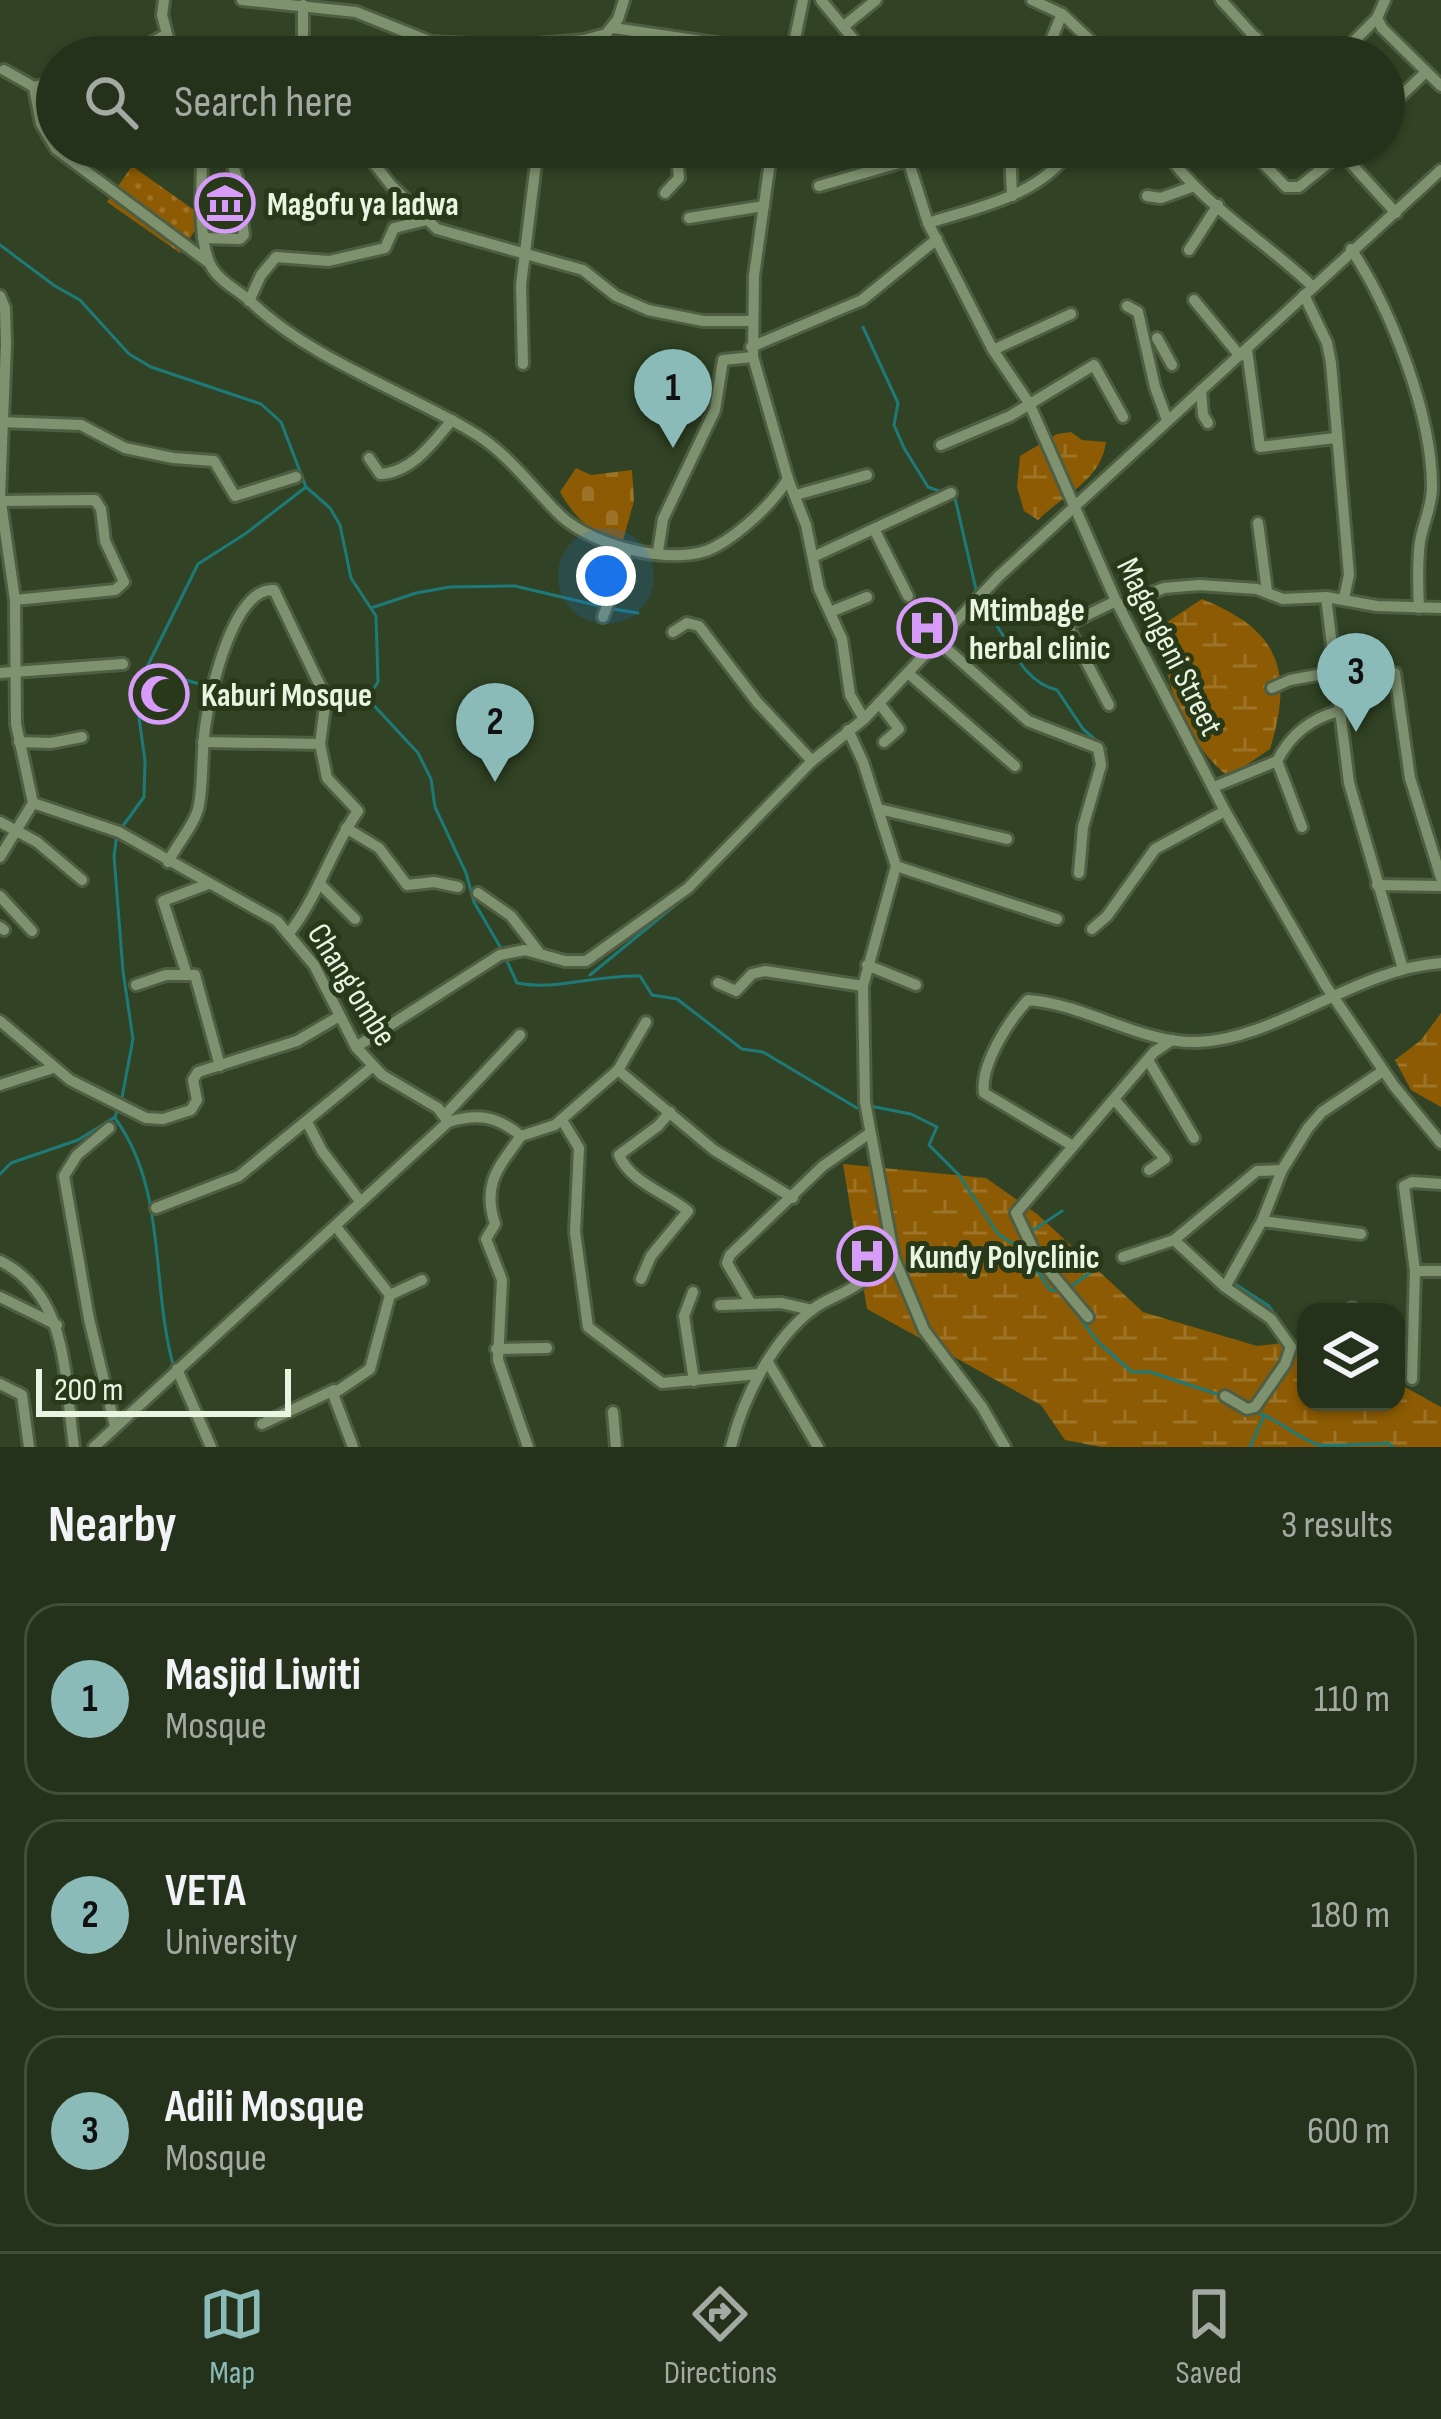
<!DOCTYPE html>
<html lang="en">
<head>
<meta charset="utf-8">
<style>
  :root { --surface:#25321b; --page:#2d3a24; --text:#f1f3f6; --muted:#a3aaa3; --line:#424d3a; --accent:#8bbbb9 }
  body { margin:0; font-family:"Sofia Sans Condensed",sans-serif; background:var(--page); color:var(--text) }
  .controls { position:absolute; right:36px; bottom:36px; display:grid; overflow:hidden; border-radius:24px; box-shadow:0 3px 9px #0004 }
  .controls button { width:108px; height:108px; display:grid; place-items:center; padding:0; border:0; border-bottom:3px solid var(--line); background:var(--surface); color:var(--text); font:60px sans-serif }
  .scale { position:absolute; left:36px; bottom:30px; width:255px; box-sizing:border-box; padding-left:12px; border:6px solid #e9f4e1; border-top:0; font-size:33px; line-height:42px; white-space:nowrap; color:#e9f4e1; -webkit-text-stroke:9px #273919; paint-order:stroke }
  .you { position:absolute; left:606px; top:576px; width:42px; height:42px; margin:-30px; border:9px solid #fff; border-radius:50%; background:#1a73e8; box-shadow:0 0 0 18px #1a73e833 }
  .badge { display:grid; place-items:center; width:78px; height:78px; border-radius:50%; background:var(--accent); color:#111; font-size:39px; font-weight:700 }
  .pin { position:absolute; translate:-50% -99px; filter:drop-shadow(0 3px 6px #0008) }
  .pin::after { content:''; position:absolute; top:63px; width:42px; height:36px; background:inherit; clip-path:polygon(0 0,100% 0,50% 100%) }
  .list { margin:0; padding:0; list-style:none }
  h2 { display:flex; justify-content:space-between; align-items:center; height:156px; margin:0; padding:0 48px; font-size:51px }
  h2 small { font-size:39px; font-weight:400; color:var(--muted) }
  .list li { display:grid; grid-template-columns:78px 1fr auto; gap:36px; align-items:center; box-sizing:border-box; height:192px; margin:0 24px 24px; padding:0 24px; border:3px solid var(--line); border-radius:36px }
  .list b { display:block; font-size:45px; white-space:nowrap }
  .list p { margin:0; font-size:39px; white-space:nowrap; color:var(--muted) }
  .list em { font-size:39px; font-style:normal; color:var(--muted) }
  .icon { flex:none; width:66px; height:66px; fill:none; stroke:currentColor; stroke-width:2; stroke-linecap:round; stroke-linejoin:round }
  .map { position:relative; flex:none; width:1441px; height:1447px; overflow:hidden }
  .search { position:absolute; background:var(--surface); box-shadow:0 3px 9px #0004; left:36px; right:36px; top:36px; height:132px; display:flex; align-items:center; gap:30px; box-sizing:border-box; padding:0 42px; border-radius:66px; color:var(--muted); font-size:45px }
  .sheet { height:804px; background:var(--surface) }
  nav { display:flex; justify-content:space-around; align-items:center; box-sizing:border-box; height:168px; border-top:3px solid var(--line); background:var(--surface); font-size:33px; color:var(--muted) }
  nav a { display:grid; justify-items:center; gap:6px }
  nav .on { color:var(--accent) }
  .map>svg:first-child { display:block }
  .wetland { fill:url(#wetland-marsh) }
  .cemetery { fill:url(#cemetery-stones) }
  .park { fill:url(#park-dots) }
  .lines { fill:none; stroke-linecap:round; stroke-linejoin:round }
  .stream { stroke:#1d7a78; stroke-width:3 }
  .minor-casing { stroke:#4f5e42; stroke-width:16 }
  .minor { stroke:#7e926f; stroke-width:10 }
  .labels { text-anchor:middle; stroke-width:10; stroke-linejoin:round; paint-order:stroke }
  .poi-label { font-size:33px; font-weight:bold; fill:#e9f4e1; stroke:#273919; text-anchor:start }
  .street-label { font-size:33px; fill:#e9f4e1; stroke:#273919 }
</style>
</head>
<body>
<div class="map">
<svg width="1441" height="1447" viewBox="0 0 1441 1447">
  <defs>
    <pattern id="wetland-marsh" width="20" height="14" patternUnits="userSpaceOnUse" patternTransform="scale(3)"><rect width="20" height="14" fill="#8c5b03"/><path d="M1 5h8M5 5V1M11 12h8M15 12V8" fill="none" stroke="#9c7327"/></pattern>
    <pattern id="cemetery-stones" width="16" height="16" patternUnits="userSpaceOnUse" patternTransform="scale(3)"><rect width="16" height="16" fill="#8c5b03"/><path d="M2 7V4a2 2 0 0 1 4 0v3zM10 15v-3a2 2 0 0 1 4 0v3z" fill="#9c7327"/></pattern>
    <pattern id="park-dots" width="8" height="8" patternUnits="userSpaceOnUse" patternTransform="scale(3)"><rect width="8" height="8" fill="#8c5b03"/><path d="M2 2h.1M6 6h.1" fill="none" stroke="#9c7327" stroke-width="1.8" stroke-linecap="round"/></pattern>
  </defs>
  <rect width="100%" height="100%" fill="#314324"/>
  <g class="wetland">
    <path d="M 1071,432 L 1082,440 L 1106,442 C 1101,481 1063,495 1038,520 L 1024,511 L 1017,487 L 1020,456 L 1057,434 Z"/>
    <path d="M 1202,599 C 1279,630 1294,670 1270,749 L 1229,777 C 1189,747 1155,673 1167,622 Z"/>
    <path d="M 1441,1013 L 1441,1107 L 1411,1090 L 1395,1060 L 1421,1040 Z"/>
    <path d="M 843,1164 L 986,1178 L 1037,1214 L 1143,1312 L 1257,1346 L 1306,1340 L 1306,1402 L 1396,1402 L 1396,1382 L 1441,1407 L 1441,1447 L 1101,1447 L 1065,1440 L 1041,1405 L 867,1309 Z"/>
  </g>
  <path class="cemetery" d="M 576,468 L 591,475 L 632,470 L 634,501 L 623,540 C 591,533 577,521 560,492 Z"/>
  <path class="park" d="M 132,166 L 204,217 L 180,253 L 107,202 Z"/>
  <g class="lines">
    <g class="stream">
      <path d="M 0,245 L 55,286 L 80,300 L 129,354 L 151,367 L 261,404 L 281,422 L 306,487 L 245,534 L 198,564 L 146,669 L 137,703 L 145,761 L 144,797 L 117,834 L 114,856 L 123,971 L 133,1039 L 121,1103"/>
      <path d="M 863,327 L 898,403 L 894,425 L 904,448 L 928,487 L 939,491 L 953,489"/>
      <path d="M 306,487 L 330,508 L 340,525 L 351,578 L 376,616 L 378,682 L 368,697"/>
      <path d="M 955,498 L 977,594"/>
      <path d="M 980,604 C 1008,631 1017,681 1057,690 L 1083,729 L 1106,749"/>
      <path d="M 371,608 L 416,593 L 450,587 L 515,586 L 604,607"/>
      <path d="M 613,609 L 638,613"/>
      <path d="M 146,669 L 214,688 L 271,691 L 313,686"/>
      <path d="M 331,696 L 367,698 L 418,753 L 431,779 L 435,807 L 466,873 L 474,902 L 502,950"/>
      <path d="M 506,959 L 517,983 C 558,991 598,974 640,976 L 652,995 L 677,999 L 742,1049 L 763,1052 L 857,1108"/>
      <path d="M 590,975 L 684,898"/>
      <path d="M 870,1106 L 911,1114 L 937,1127 L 929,1145 L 959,1175 L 998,1234 L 1024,1251 L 1050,1290 L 1059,1291 L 1099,1343 L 1132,1372 L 1150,1372 L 1220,1395"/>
      <path d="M 115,1118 C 168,1191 150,1284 174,1368"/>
      <path d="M 0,1174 L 11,1163 L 78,1140 L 115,1117 L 117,1111"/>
      <path d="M 1029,1233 L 1062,1211"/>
      <path d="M 1235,1284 L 1269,1306 L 1290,1337"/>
      <path d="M 1068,1289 L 1100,1265"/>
      <path d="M 189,1410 L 202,1440"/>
      <path d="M 1256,1412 C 1279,1419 1296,1438 1319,1445 C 1324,1446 1381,1444 1388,1443 L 1393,1447"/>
      <path d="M 1250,1447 L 1264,1416"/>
    </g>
    <defs>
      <g id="minor">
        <path d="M 164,0 L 162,15 L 173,57"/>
        <path d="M 242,0 L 356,12 L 431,42 L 513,46 L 584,40 L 606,34 L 618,19 L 624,0"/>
        <path d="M 821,0 L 868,57"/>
        <path d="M 1032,0 L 1062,14 L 1108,57"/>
        <path d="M 1221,0 L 1273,57"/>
        <path d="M 1385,0 L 1377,18 L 1382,28 L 1441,86"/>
        <path d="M 844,26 L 876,0"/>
        <path d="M 613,28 L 791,54"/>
        <path d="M 126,57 L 165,35"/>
        <path d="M 303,57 L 303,5"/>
        <path d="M 791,57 L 803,0"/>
        <path d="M 1044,57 L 1062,14"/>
        <path d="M 1236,57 L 1256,37"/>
        <path d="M 1338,57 L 1377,18"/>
        <path d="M 4,70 L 34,87 L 57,82"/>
        <path d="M 34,87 L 41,124 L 56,149 L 208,262"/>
        <path d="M 1384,112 L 1426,72"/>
        <path d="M 202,147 C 203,178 195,248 215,272 C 224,284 239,291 250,301 C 311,359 397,388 469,430 C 508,452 530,486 561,516 C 593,546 676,568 715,547 C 741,533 772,504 788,479"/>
        <path d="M 361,147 L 391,185 L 437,229 L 583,270 L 616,296 L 648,310 L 703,321 L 750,321"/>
        <path d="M 772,147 L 754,276 L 753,357 L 788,479 L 806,525 L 819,589 L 842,639 L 850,695 L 864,719"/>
        <path d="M 904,147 L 928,223 L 993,350 L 1029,403 L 1116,601 L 1225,811 L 1326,986 L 1394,1086 L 1441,1143"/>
        <path d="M 1010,147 L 1012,196"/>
        <path d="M 1163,147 C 1197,202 1266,241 1313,287"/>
        <path d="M 1247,147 L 1286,187 L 1299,187 L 1348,147"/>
        <path d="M 1336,147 L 1396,213"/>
        <path d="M 819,186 L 906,161"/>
        <path d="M 665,193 L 679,178 L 676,147"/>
        <path d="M 1147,196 L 1161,198 L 1194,186"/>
        <path d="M 689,218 L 764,206"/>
        <path d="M 928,223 C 982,206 1040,196 1073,147"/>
        <path d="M 203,238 L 240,239 L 244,235 L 237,178 L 227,147"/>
        <path d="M 1351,249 C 1391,309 1432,414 1432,487 C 1432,507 1423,523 1420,542 C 1417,563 1418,586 1419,608"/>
        <path d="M 1189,250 L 1218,205"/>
        <path d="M 1304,295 L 1327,343 L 1331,363 L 1349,575 L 1344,598"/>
        <path d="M 0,296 L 5,308 L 6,344 L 0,496 L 15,600 L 16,724 L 33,803"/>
        <path d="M 1194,300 L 1240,356"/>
        <path d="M 249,301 L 261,275 L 276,257 L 329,261 L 385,248 L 394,228 L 427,220"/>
        <path d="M 1127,306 L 1138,312 L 1155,387 L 1167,420"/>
        <path d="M 1157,338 L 1172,365"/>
        <path d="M 751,347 L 862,300 L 937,239"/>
        <path d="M 993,350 L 1071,314"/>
        <path d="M 1247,350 L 1260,447 L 1335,438"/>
        <path d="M 523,364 L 521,285 L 538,147"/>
        <path d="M 1201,390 L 1203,415 L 1208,423"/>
        <path d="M 0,422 L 81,425 L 125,448 L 173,458 L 214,461 L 235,496 L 296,477"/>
        <path d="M 941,445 L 1010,416 L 1094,365 L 1123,417"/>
        <path d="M 369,458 L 380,474 C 411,473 433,443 452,420"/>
        <path d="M 796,495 L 867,475"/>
        <path d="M 0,501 L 95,500 L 101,509 L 105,541 L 124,582 L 115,590 L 15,600"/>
        <path d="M 1258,523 L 1267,591"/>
        <path d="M 875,531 L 908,596"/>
        <path d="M 658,551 L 663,519 L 715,410 L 723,360 L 753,357"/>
        <path d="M 813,557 L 951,493"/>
        <path d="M 1326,597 L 1349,783 L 1403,969"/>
        <path d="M 1119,606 L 1164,588 L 1200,585 L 1257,589 L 1283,599 L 1326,597 L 1377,606 L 1441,608"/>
        <path d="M 830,612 L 867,597"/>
        <path d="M 603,617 L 628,549"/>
        <path d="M 673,632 L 687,623 L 699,626 L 757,702 L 812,761"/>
        <path d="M 938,641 L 1028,721 L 1098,748 L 1101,765 L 1083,827 L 1079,873"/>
        <path d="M 0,673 L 123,664"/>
        <path d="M 908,673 L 1015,766"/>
        <path d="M 1336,681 L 1395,673 L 1410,778 L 1441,878"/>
        <path d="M 1272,688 L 1290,680 L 1334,672"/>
        <path d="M 879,703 L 899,729 L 884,742"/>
        <path d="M 1109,705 L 1069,629 L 1071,623 L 1116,601"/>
        <path d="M 848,730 L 863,762 L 896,866 L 863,986 L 865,1102 L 894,1258 L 924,1330 L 982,1407 L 1005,1447"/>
        <path d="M 19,742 L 51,743 L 82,737"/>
        <path d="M 203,742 L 320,744"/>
        <path d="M 1214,787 L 1277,761"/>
        <path d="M 33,803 L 119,832 L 277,921 L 314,965 L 356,1047 L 382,1075 L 438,1108 L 448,1122 L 94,1447"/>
        <path d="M 879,809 L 1007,839"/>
        <path d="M 0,822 L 37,842 L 82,880"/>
        <path d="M 1302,827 L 1277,761 C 1291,734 1310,719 1339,711"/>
        <path d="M 346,828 L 379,848 L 407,885 L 434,882 L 458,887"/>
        <path d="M 0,857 L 33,803"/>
        <path d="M 168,862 C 177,844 196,823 199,805 C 204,777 201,748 206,721 C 211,688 234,587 274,590 L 326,698 L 320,744 L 327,778 L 358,811 C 331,849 319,895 290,932"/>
        <path d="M 896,866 L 1057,919"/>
        <path d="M 319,883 L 355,919"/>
        <path d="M 1377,885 L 1441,886"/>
        <path d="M 478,893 L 511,916 L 538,951"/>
        <path d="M 0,896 L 32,931"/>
        <path d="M 0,927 L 4,930"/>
        <path d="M 1092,929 L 1107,916 L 1155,849 L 1225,811"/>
        <path d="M 867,965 L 916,985"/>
        <path d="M 186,972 L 163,901 L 208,884"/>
        <path d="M 718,983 L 736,991 L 752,974 L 765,971 L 863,986"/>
        <path d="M 136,985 L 166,975 L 195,975 L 220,1066"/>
        <path d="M 0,1021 L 70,1080 L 146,1118 L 163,1119 L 191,1110 L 197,1100 L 193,1080 L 198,1072 L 297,1041 L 338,1017"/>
        <path d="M 356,1047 L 500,955 L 525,950 L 565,961 L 586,961 L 688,888 L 812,761 L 864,719 L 999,576 L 1441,170"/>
        <path d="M 1148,1060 L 1194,1138"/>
        <path d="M 618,1070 L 714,1150 L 793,1198"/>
        <path d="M 0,1085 L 53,1068"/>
        <path d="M 1114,1099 L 1165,1159 L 1149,1170"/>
        <path d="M 444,1116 L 520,1035"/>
        <path d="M 562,1120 L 579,1148 L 575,1232 L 588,1327 L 662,1383 L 759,1374"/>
        <path d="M 307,1122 L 322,1151 L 360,1201"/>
        <path d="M 448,1122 C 478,1113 497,1116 521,1136 L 555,1125 L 618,1070 L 646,1022"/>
        <path d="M 109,1128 L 77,1155 L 64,1176 L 89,1319 L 115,1426"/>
        <path d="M 521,1136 C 498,1168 482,1184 495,1224 L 486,1239 L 502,1280 L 498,1360 L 528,1447"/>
        <path d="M 1073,1146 L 984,1093 C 980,1065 1009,1020 1028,1000 C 1085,1004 1142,1044 1197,1042 C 1276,1040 1355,969 1441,963"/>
        <path d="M 156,1208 L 239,1176 L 372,1067"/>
        <path d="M 1262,1221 L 1361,1234"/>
        <path d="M 337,1228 L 390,1295 L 370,1369 L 333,1394 L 353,1447"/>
        <path d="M 1174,1240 L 1225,1287 L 1271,1319 L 1291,1347 L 1285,1364 L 1255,1407 L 1247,1409 L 1225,1396"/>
        <path d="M 1123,1257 L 1174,1240 L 1257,1171 L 1282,1170"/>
        <path d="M 0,1261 C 70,1296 64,1379 74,1447"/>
        <path d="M 1415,1271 L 1441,1271"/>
        <path d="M 641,1279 L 651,1256 L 688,1211 C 666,1193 630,1182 619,1155 L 658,1126 L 670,1112"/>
        <path d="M 1225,1287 L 1262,1221 L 1282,1170 L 1308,1128 L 1322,1112 L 1383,1071"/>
        <path d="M 693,1292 L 684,1316 L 694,1381"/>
        <path d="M 390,1295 L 422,1280"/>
        <path d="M 0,1297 L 57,1325"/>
        <path d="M 751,1304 L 727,1263 L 730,1255 L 823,1166 L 870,1133"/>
        <path d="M 720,1305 L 781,1303 L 812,1310"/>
        <path d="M 1350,1312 L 1352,1308"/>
        <path d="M 1088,1317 L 1036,1255 L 1016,1213 L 1154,1052 L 1172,1040"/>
        <path d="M 496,1349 L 547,1348"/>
        <path d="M 769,1364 L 818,1447"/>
        <path d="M 177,1369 L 211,1447"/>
        <path d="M 1412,1379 L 1415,1271 L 1404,1186 L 1412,1182 L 1441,1184"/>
        <path d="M 0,1384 L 22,1395 L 29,1447"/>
        <path d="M 613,1412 L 616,1447"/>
        <path d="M 262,1424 L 334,1390"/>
        <path d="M 731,1447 C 743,1398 772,1340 813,1309 C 826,1299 842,1295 855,1286 C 869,1278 882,1267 894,1258"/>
      </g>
    </defs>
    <use href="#minor" class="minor-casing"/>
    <use href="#minor" class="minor"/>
  </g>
  <defs>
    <symbol id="museum-ring" viewBox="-11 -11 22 22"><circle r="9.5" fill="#273919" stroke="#d79bf9" stroke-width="1.5"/><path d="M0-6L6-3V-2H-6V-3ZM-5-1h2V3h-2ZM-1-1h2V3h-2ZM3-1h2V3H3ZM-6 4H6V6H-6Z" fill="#d79bf9"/></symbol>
    <symbol id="hospital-ring" viewBox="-11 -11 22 22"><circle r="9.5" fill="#273919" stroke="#d79bf9" stroke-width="1.5"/><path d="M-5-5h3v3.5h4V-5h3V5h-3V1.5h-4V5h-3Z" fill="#d79bf9"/></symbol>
    <symbol id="mosque-ring" viewBox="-11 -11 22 22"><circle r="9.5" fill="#273919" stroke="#d79bf9" stroke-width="1.5"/><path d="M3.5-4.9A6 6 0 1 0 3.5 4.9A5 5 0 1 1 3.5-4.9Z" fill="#d79bf9"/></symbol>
  </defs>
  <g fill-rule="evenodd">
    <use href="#museum-ring" x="192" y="170" width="66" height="66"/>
    <use href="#hospital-ring" x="894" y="595" width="66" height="66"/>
    <use href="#mosque-ring" x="126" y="661" width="66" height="66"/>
    <use href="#hospital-ring" x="834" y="1223" width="66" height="66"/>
  </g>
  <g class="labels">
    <g class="poi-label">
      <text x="267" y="215">Magofu ya ladwa</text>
      <text x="969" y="621">Mtimbage<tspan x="969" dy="38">herbal clinic</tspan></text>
      <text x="201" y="706">Kaburi Mosque</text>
      <text x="909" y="1268">Kundy Polyclinic</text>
    </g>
    <g class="street-label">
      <text transform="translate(1171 646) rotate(63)" y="12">Magengeni Street</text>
      <text transform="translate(353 984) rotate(58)" y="12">Chang'ombe</text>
    </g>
  </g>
</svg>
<div class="controls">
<button><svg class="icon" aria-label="layers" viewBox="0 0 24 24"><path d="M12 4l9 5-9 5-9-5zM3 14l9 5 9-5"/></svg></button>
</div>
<div class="scale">200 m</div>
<div class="you"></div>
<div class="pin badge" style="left:673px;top:448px">1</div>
<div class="pin badge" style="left:495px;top:782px">2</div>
<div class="pin badge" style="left:1356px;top:732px">3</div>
<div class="search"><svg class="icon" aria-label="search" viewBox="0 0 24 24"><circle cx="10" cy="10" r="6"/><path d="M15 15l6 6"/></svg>Search here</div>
</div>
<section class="sheet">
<h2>Nearby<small>3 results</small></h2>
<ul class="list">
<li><span class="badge">1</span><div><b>Masjid Liwiti</b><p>Mosque</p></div><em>110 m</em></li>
<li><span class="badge">2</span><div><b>VETA</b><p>University</p></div><em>180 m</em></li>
<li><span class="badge">3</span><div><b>Adili Mosque</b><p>Mosque</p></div><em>600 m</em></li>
</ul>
</section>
<nav>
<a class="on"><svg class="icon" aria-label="map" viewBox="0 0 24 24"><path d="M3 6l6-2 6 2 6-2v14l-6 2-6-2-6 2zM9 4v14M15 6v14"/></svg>Map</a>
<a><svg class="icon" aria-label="directions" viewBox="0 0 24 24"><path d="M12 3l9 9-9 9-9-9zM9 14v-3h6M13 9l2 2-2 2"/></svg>Directions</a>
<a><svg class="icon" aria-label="saved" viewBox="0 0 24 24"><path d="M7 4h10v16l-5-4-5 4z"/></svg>Saved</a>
</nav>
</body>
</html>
